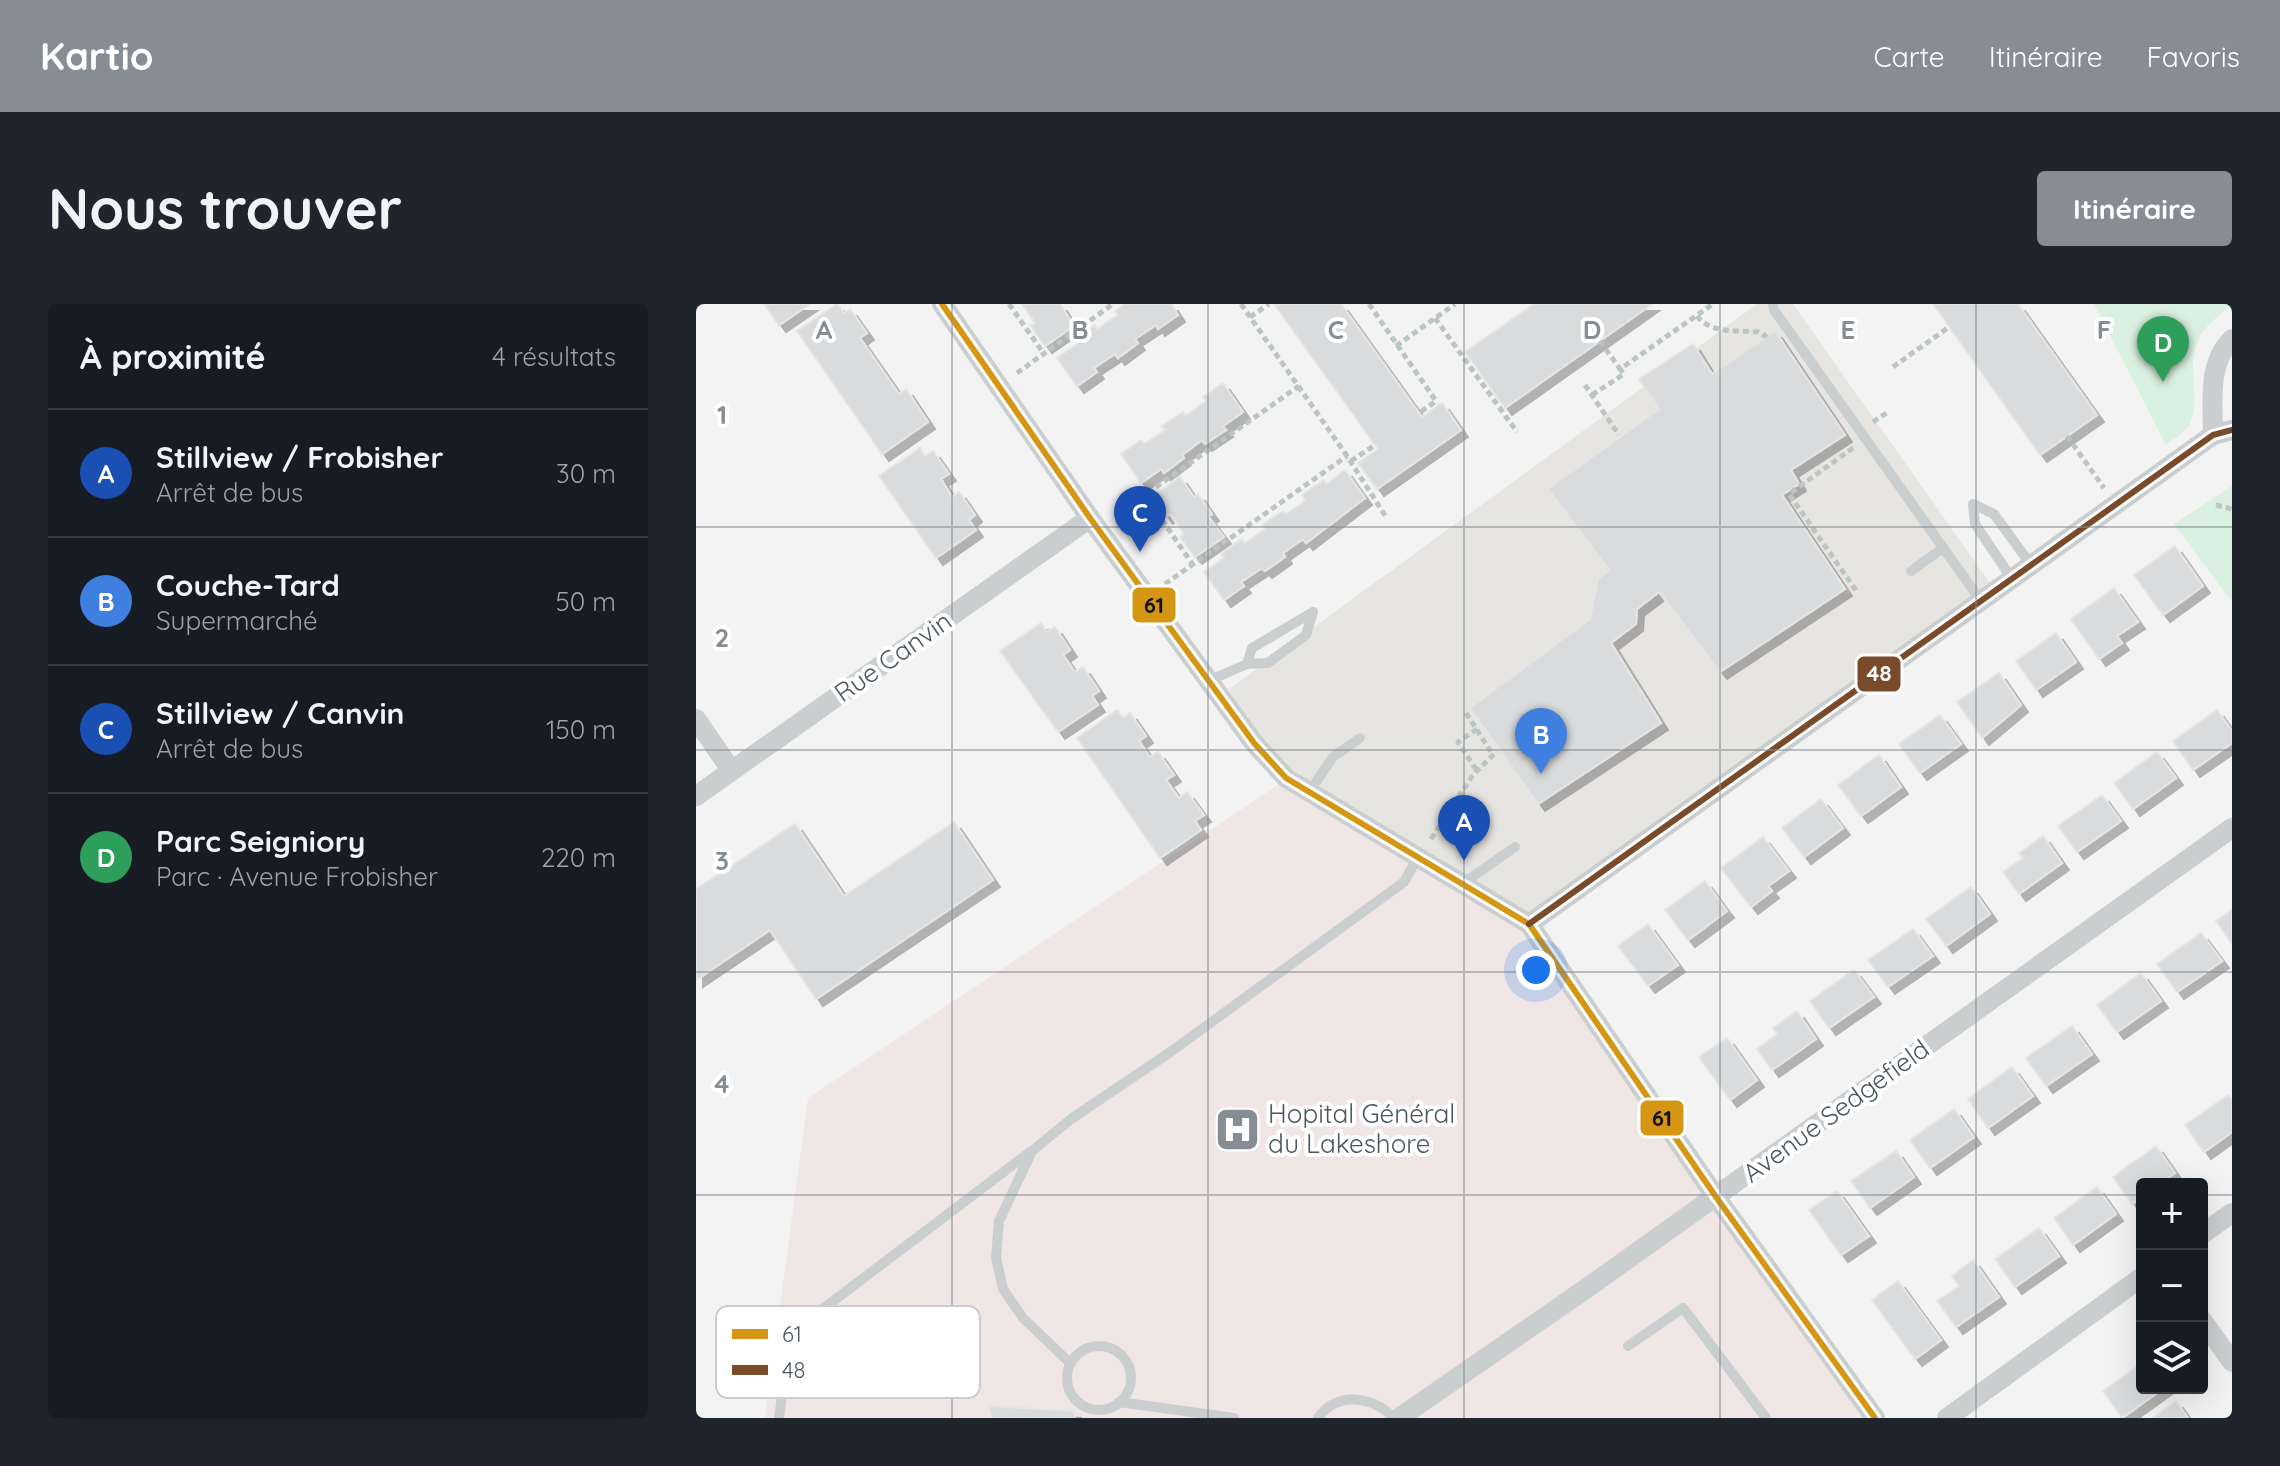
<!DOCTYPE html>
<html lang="fr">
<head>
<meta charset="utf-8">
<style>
  :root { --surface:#171b24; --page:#20242c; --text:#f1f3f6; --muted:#9ea1a6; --line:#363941; --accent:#868e93 }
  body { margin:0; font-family:Quicksand,sans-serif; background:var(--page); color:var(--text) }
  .controls { position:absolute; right:24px; bottom:24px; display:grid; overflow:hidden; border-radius:8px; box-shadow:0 8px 32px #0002 }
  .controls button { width:72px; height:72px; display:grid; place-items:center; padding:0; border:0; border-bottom:2px solid var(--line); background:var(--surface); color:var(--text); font:40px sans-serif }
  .you { position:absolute; left:840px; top:666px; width:28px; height:28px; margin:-20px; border:6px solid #fff; border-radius:50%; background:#1a73e8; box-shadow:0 0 0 12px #1a73e833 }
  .badge { display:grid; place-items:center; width:52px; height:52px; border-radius:50%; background:var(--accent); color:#fff; font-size:26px; font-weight:700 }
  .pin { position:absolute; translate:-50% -66px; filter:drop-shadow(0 2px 4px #0008) }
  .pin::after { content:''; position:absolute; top:42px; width:28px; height:24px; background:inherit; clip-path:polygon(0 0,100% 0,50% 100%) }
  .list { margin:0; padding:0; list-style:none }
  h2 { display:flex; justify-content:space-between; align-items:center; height:104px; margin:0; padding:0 32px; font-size:34px }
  h2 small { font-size:26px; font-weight:400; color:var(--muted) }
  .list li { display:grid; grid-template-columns:52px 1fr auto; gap:24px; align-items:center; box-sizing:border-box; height:128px; padding:0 32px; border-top:2px solid var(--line) }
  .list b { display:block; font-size:30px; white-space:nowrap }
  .list p { margin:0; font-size:26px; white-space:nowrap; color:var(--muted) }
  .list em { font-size:26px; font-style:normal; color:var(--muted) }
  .icon { flex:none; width:44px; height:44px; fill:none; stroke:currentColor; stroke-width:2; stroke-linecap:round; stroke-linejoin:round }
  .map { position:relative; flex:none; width:1536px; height:1114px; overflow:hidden; border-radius:8px }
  header { display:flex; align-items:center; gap:48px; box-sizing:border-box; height:112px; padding:0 40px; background:var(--accent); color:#fff }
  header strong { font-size:38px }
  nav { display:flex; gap:44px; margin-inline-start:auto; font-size:28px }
  .intro { display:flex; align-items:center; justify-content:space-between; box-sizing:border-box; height:192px; padding:0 48px }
  h1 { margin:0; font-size:56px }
  .button { padding:20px 36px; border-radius:8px; background:var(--accent); color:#fff; font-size:28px; font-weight:700 }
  main { display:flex; gap:48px; padding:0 48px }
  aside { flex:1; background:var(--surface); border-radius:8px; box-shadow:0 8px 32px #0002 }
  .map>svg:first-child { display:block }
  .commercial { fill:#e7e5e2 }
  .medical { fill:#f0e6e6 }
  .green { fill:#daf0e0 }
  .building { fill:#d9dbdc; stroke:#e5e5e6; stroke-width:2; filter:url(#shadow) }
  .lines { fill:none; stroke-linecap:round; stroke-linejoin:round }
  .path { stroke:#bbc5c1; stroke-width:5; stroke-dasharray:6 4; stroke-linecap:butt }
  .service { stroke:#cbcecf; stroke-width:10 }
  .minor { stroke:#cbcecf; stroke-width:20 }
  .bus-1-casing { stroke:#fff; stroke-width:12 }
  .bus-2-casing { stroke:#fff; stroke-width:12 }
  .bus-1 { stroke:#d59613; stroke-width:6 }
  .bus-2 { stroke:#7a4b2a; stroke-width:6 }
  .grid { fill:none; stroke:#868e93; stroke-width:2; stroke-opacity:0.55 }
  .labels { text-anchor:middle; stroke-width:8; stroke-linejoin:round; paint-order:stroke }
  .street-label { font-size:26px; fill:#4b575f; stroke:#fff }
  .poi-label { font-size:26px; fill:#4b575f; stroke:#fff; text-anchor:start }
  .key { fill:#fff; stroke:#c9cdcf; stroke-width:2 }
  .key-label { font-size:22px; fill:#4b575f }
  .grid-label { font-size:26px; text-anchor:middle; font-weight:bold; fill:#868e93; stroke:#fff; stroke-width:8; stroke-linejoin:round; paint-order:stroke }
  .line-badge { stroke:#fff; stroke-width:3 }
  .badge-label { font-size:22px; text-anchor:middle; font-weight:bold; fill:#fff }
  .pale-badge-label { font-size:22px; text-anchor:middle; font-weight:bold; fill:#111 }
</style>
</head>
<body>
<header>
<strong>Kartio</strong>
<nav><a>Carte</a><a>Itinéraire</a><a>Favoris</a></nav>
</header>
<div class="intro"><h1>Nous trouver</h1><a class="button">Itinéraire</a></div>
<main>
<aside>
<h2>À proximité<small>4 résultats</small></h2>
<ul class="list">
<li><span class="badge" style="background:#1a4fb4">A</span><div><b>Stillview / Frobisher</b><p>Arrêt de bus</p></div><em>30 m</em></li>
<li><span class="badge" style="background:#3f7fe0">B</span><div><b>Couche-Tard</b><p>Supermarché</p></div><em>50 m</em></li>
<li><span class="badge" style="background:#1a4fb4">C</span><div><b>Stillview / Canvin</b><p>Arrêt de bus</p></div><em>150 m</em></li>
<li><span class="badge" style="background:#2e9e5b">D</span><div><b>Parc Seigniory</b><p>Parc · Avenue Frobisher</p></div><em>220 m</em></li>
</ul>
</aside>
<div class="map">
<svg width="1536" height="1114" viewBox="0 0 1536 1114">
  <defs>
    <filter id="shadow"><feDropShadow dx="7" dy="7" stdDeviation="0" flood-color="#0004"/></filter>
  </defs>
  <rect width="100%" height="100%" fill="#f3f3f3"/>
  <path class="commercial" d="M 1061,0 L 1097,0 L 1294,279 L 833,620 L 590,474 L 558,439 L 533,385 Z"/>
  <path class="medical" d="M 582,481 L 833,620 L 1179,1114 L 69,1114 L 112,794 Z"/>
  <g class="green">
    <path d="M 1398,0 L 1536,0 C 1524,12 1506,22 1500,41 C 1491,66 1506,96 1493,121 C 1490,128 1477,135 1470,141 Z"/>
    <path d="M 1536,182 L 1536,298 L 1478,220 Z"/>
  </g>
  <g class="building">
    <path d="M 68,0 L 114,0 L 83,21 Z"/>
    <path d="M 141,0 L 148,9 L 154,5 L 171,29 L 164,34 L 203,90 L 210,85 L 232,118 L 186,150 L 101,27 Z"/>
    <path d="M 326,0 L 364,0 L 378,22 L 349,42 L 335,22 L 339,19 Z"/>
    <path d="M 429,0 L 475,0 L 482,11 L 462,25 L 460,21 L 439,35 L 442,39 L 422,54 L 419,50 L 398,64 L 401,68 L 381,82 L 361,54 L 381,40 L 378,36 L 399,21 L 401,25 L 422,11 L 419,7 Z"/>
    <path d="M 578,0 L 645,0 L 726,113 L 746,99 L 765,126 L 681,185 L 662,159 L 682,145 Z"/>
    <path d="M 838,0 L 956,0 L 809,104 L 769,48 Z"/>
    <path d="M 1237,0 L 1322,0 L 1401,111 L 1344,151 Z"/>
    <path d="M 1079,27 L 1149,131 L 1095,166 L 1103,180 L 1086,191 L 1149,285 L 1024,368 L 963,288 L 941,305 L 940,320 L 915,339 L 965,419 L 842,500 L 774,404 L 894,315 L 902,275 L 913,266 L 852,185 L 963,105 L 943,75 L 997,40 L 1016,70 Z"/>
    <path d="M 527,79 L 547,108 L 527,122 L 530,126 L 509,140 L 506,136 L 486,151 L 488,154 L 468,169 L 465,165 L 445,179 L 425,150 L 445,136 L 448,140 L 469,126 L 466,122 L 487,108 L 489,112 L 510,97 L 507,93 Z"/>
    <path d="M 224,144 L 229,152 L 237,147 L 253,170 L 245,175 L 256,193 L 263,188 L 279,211 L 273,216 L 280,226 L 240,254 L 183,172 Z"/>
    <path d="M 649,166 L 669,194 L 610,239 L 607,235 L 587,249 L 589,253 L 569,267 L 566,264 L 545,278 L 548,282 L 528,296 L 508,268 L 528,254 L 525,250 L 546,235 L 549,239 L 569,225 L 566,221 L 587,207 L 590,210 L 609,197 L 606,191 L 628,176 L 630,180 Z"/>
    <path d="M 484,173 L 498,193 L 502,190 L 516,210 L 512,212 L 528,233 L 499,253 L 484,233 L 488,230 L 474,210 L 470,213 L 456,193 Z"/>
    <path d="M 1479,242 L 1507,282 L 1467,311 L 1438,271 Z"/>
    <path d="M 1418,284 L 1442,318 L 1421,332 L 1426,339 L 1403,355 L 1375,315 Z"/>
    <path d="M 345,319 L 351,328 L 359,323 L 374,346 L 367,351 L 379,368 L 387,363 L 403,387 L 396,392 L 402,401 L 362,428 L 304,347 Z"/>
    <path d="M 1360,329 L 1380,358 L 1340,386 L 1320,357 Z"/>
    <path d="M 1303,369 L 1325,401 L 1286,434 L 1261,398 Z"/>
    <path d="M 421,406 L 427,414 L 434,409 L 450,432 L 443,437 L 454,453 L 462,448 L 478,471 L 470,476 L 483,494 L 491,488 L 508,511 L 499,517 L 505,526 L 464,554 L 381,434 Z"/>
    <path d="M 1521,406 L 1536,427 L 1536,439 L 1497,466 L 1477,437 Z"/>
    <path d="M 1244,411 L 1265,440 L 1224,469 L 1203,440 Z"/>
    <path d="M 1461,448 L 1480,474 L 1437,505 L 1418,479 Z"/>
    <path d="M 1183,451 L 1205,483 L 1165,512 L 1142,481 Z"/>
    <path d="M 1406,491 L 1425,517 L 1381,548 L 1362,522 Z"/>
    <path d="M 1125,495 L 1147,524 L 1108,553 L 1086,524 Z"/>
    <path d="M 258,518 L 297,576 L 120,695 L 74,626 L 0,676 L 0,585 L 99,520 L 148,592 Z"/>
    <path d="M 1347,532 L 1366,559 L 1323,590 L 1307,568 L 1327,554 L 1323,549 Z"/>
    <path d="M 1067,533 L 1093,567 L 1072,582 L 1076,587 L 1055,603 L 1025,564 Z"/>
    <path d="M 1009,577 L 1031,607 L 992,636 L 969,606 Z"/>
    <path d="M 1275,583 L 1294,610 L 1250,642 L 1230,615 Z"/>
    <path d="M 1536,606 L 1536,640 L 1520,617 Z"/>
    <path d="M 952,620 L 982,661 L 952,682 L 922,642 Z"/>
    <path d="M 1217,625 L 1237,652 L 1192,683 L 1172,656 Z"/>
    <path d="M 1505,629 L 1526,657 L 1481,688 L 1461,660 Z"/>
    <path d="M 1158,666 L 1178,693 L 1133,724 L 1114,697 Z"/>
    <path d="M 1445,669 L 1465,697 L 1421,728 L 1401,701 Z"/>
    <path d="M 1101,707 L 1120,735 L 1076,766 L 1061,745 L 1081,730 L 1077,724 Z"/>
    <path d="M 1376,722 L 1396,750 L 1350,782 L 1330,754 Z"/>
    <path d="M 1031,734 L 1061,776 L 1034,796 L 1003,753 Z"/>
    <path d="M 1316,763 L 1337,792 L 1292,824 L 1272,795 Z"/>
    <path d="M 1532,791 L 1536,796 L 1536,828 L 1508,848 L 1489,821 Z"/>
    <path d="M 1258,805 L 1278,833 L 1234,864 L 1214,836 Z"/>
    <path d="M 1460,842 L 1479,869 L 1463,880 L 1446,880 L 1446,892 L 1436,900 L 1417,873 Z"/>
    <path d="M 1200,847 L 1218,873 L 1174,904 L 1155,877 Z"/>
    <path d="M 1401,883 L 1420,910 L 1377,941 L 1358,914 Z"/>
    <path d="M 1141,887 L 1173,932 L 1145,951 L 1113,906 Z"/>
    <path d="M 1343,924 L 1363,952 L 1319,983 L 1299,955 Z"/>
    <path d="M 1277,956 L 1303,993 L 1260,1023 L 1241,997 L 1263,982 L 1256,972 Z"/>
    <path d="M 1202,977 L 1245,1036 L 1219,1055 L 1176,996 Z"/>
    <path d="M 1446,1059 L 1446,1084 L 1468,1084 L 1426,1114 L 1407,1087 Z"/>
    <path d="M 1480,1097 L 1492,1114 L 1457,1114 Z"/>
    <path d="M 293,1102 L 378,1107 L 379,1114 L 295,1114 Z"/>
  </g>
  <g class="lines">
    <g class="path">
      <path d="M 313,0 L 348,50"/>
      <path d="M 545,0 L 651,152 L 690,213"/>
      <path d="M 673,0 L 740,97 L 723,109"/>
      <path d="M 1001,12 C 1015,30 1041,26 1062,28 L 1068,32 L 1073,28"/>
      <path d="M 554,13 L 573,0"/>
      <path d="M 739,14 L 821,128"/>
      <path d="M 904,37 L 924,65"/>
      <path d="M 700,42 L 759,0"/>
      <path d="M 1197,63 L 1253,23"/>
      <path d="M 321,69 L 417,0"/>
      <path d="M 889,81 L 923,131"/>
      <path d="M 896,91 L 928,70 L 924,65 L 1017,0"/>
      <path d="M 1177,118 L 1192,108"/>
      <path d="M 1371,132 L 1408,184"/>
      <path d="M 1157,144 L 1093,190 L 1161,288"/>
      <path d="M 655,157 L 679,141"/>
      <path d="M 449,191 L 497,261"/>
      <path d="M 1520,201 L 1536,205"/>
      <path d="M 419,212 L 603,82"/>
      <path d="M 469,280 L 651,152"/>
      <path d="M 770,409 L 797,451"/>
      <path d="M 781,425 L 762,438 L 781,467"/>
      <path d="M 735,535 L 777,471 L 801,447"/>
    </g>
    <g class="service">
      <path d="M 1077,0 L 1078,6 L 1285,297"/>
      <path d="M 1215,267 L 1247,244"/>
      <path d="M 1316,275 L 1279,220 L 1277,200 L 1298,210 L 1335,261"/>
      <path d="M 551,360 L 556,344 L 617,308"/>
      <path d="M 512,377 L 551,360 L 572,359 L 610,331 L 617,308"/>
      <path d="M 613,488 L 637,453 L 664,434"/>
      <path d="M 766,580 L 819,543"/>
      <path d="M 932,1042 L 987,1004 L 1070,1114"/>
      <circle cx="403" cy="1074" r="32"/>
      <path d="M 374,1059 L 327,1014 L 307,985 L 300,954 L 303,917 L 336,847 L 375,815 L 473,749 L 708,578 L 722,553"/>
      <path d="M 423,1098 L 538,1114"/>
      <path d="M 83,1114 L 95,1029 L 334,848"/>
      <path d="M 622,1114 C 641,1087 677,1092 698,1114"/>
    </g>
    <g class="minor">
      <path d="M 246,0 L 394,214 L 558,439 L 590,474 L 833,620 L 1020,893 L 1179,1114"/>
      <path d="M 1517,131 C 1517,98 1511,60 1536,35"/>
      <path d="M 0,415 L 35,466"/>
      <path d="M 0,492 L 394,214"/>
      <path d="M 833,620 L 1517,131 L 1536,126"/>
      <path d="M 1506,930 L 1536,909"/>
      <path d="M 1506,1016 L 1536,1058"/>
      <path d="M 703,1114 L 891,984 L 1536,524"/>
      <path d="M 1251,1114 L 1446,973"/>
    </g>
    <defs>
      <path id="bus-1" d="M 246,0 L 394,214 L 558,439 L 590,474 L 833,620 L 1020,893 L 1179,1114"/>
      <path id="bus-2" d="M 833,620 L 1517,131 L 1536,126"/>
    </defs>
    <use href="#bus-1" class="bus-1-casing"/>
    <use href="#bus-2" class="bus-2-casing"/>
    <use href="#bus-1" class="bus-1"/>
    <use href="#bus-2" class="bus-2"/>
  </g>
  <path class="grid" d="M 256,0 L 256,1114M 512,0 L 512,1114M 768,0 L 768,1114M 1024,0 L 1024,1114M 1280,0 L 1280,1114M 0,223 L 1536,223M 0,446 L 1536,446M 0,668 L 1536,668M 0,891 L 1446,891M 1506,891 L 1536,891"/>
  <defs>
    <symbol id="hospital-square" viewBox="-11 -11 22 22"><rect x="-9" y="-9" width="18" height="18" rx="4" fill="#868e93" stroke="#fff"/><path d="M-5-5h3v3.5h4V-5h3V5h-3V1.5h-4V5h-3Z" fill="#fff"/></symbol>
  </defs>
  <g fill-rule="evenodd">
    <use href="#hospital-square" x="516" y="800" width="51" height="51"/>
  </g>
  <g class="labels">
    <g class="street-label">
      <text transform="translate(197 353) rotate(-35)" y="9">Rue Canvin</text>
      <text transform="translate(1140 807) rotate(-36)" y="9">Avenue Sedgefield</text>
    </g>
    <g class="poi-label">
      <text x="572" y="819">Hopital Général<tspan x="572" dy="30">du Lakeshore</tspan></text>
    </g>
  </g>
  <rect x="20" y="1002" width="264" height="92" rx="12" class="key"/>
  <rect x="36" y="1025" width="36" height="10" fill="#d59613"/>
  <rect x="36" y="1061" width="36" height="10" fill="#7a4b2a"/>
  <g class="key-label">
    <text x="86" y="1038">61</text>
    <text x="86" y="1074">48</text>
  </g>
  <g class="grid-label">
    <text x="128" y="35">A</text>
    <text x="384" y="35">B</text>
    <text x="640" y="35">C</text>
    <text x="896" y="35">D</text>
    <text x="1152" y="35">E</text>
    <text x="1408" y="35">F</text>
    <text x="26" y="120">1</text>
    <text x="26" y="343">2</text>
    <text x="26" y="566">3</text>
    <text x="26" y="789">4</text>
  </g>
  <g class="line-badge">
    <rect x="435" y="282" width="46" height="38" rx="8" fill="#d59613"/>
    <rect x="1160" y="351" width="46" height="38" rx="8" fill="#7a4b2a"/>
    <rect x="943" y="795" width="46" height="38" rx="8" fill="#d59613"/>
  </g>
  <g class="badge-label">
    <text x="1183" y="377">48</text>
  </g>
  <g class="pale-badge-label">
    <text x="458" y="309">61</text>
    <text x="966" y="822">61</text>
  </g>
</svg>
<div class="controls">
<button>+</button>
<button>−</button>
<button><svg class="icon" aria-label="layers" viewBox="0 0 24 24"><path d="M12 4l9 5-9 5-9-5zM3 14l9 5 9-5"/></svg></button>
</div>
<div class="you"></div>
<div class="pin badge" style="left:768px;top:557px;background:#1a4fb4">A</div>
<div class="pin badge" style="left:845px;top:470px;background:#3f7fe0">B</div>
<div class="pin badge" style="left:444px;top:248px;background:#1a4fb4">C</div>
<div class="pin badge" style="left:1467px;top:78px;background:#2e9e5b">D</div>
</div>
</main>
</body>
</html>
